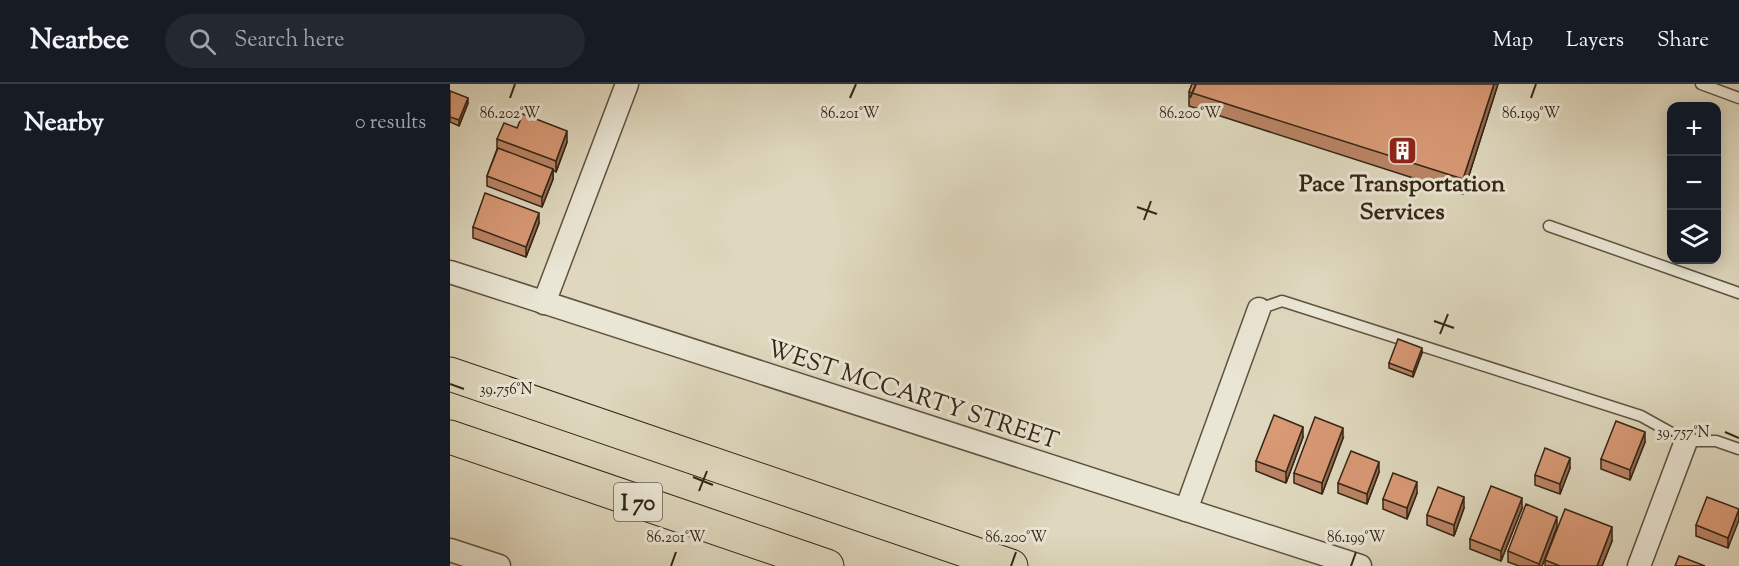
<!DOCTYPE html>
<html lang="en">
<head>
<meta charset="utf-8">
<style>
  :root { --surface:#171b24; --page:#242831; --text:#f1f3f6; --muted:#9ea1a6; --line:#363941 }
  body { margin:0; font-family:"Sorts Mill Goudy",serif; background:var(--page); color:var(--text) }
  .controls { position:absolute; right:18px; top:18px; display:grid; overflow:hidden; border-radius:12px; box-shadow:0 3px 15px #0003 }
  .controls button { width:54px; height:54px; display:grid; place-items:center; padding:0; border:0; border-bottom:2px solid var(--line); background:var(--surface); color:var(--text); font:30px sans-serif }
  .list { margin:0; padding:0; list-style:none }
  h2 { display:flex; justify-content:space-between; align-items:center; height:78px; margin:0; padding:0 24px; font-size:26px }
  h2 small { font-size:20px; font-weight:400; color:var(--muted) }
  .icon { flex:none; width:33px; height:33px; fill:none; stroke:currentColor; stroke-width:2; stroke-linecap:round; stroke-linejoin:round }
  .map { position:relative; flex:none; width:1289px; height:482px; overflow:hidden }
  header { display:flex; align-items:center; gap:36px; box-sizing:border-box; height:84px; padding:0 30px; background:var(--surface); border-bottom:2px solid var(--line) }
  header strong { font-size:28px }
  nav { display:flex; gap:33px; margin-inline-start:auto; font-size:21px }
  .search { width:420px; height:54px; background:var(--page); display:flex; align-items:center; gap:15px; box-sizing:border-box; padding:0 21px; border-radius:33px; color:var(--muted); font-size:22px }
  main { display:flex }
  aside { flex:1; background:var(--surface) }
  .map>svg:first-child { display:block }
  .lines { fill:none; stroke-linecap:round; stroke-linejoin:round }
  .service-casing { stroke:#5f523f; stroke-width:13 }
  .minor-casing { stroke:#5f523f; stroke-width:25 }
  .motorway-casing { stroke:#342515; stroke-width:35 }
  .service { stroke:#eae6d5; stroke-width:10 }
  .minor { stroke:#eae6d5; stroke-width:22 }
  .motorway { stroke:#dfd8be; stroke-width:33 }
  .wall { fill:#ba8465; stroke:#342515; stroke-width:1.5 }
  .shaded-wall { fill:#976b52; stroke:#342515; stroke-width:1.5 }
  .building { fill:#d89975; stroke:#342515; stroke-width:1.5 }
  .ticks { fill:none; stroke:#342515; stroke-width:2 }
  .labels { text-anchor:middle; stroke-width:6; stroke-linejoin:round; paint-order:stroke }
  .shield { fill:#eae6d5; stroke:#6b5f4f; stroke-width:1.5 }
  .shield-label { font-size:22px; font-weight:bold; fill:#342515 }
  .poi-label { font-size:24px; font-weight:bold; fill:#342515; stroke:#eae6d5 }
  .street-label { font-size:24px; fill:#342515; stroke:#eae6d5 }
  .ticks-label { font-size:15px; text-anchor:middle; fill:#342515; stroke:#eae6d5; stroke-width:6; stroke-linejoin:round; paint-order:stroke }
</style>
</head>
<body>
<header>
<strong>Nearbee</strong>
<div class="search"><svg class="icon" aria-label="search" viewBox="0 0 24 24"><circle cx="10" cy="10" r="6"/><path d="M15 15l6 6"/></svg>Search here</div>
<nav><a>Map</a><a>Layers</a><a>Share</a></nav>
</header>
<main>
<aside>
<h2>Nearby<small>0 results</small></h2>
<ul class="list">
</ul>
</aside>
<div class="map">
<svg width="1289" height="482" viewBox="0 0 1289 482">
  <rect width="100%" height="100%" fill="#dfd8be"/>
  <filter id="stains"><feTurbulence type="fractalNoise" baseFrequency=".00333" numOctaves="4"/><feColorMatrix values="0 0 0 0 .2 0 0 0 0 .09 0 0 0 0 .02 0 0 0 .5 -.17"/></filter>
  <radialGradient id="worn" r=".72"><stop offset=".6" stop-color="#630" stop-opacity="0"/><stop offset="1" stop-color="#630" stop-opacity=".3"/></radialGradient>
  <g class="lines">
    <defs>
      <g id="service">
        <path d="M 1251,0 L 1289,14"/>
        <path d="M 1099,142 L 1289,209"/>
        <path d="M 809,225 L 832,217 L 1191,332 L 1236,357 L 1266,357 L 1289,365"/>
      </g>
      <g id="minor">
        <path d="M 0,188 L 910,482"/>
        <path d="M 94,219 L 177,0"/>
        <path d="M 736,426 L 809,225"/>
        <path d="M 0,466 L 49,482"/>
        <path d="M 1189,482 L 1236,357"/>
      </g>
      <g id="motorway">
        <path d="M 0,290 L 561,482"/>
        <path d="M 0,353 L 377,482"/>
      </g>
    </defs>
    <use href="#service" class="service-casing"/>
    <use href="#minor" class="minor-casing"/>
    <use href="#motorway" class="motorway-casing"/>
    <use href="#service" class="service"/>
    <use href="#minor" class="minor"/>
    <use href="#motorway" class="motorway"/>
  </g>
  <g class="wall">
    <path d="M 742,0 L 1048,0 L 1013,110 L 739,22 L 739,8 Z"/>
    <path d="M 0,7 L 18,19 L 9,42 L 0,38 Z"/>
    <path d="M 67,44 L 117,58 L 106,88 L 103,86 L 103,95 L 92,123 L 37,102 L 37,92 L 47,65 L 47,55 Z"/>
    <path d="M 89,139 L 76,173 L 23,154 L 23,143 Z"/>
    <path d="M 972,269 L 963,293 L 939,284 L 939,279 Z"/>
    <path d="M 853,353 L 836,399 L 806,387 L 806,377 Z"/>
    <path d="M 893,354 L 872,410 L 844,399 L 844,389 Z"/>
    <path d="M 1195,358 L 1180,396 L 1151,385 L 1151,375 Z"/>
    <path d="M 1120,384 L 1110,410 L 1085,401 L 1085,391 Z"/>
    <path d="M 929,388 L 917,420 L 888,409 L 888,399 Z"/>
    <path d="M 967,409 L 957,435 L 933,425 L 933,415 Z"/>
    <path d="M 1014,424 L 1004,452 L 977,441 L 977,431 Z"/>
    <path d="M 1072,424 L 1051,477 L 1020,465 L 1020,455 Z"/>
    <path d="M 1289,425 L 1278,464 L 1246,452 L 1246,441 Z"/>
    <path d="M 1107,443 L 1092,482 L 1069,482 L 1058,478 L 1058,467 Z"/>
    <path d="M 1162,457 L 1152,482 L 1095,482 L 1095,476 Z"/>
  </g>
  <g class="shaded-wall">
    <path d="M 1044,0 L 1048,0 L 1013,110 L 1013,95 Z"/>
    <path d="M 18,14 L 18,19 L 9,42 L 9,36 Z"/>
    <path d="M 117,47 L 117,58 L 106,88 L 106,77 Z"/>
    <path d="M 103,85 L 103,95 L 92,123 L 92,113 Z"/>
    <path d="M 89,129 L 89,139 L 76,173 L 76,163 Z"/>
    <path d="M 972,264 L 972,269 L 963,293 L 963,288 Z"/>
    <path d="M 853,343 L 853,353 L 836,399 L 836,388 Z"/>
    <path d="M 893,344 L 893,354 L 872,410 L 872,399 Z"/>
    <path d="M 1195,348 L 1195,358 L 1180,396 L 1180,386 Z"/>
    <path d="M 1120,374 L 1120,384 L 1110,410 L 1110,400 Z"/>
    <path d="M 929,378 L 929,388 L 917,420 L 917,410 Z"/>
    <path d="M 967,398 L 967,409 L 957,435 L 957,424 Z"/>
    <path d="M 1014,413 L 1014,424 L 1004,452 L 1004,441 Z"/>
    <path d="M 1072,414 L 1072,424 L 1051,477 L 1051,467 Z"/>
    <path d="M 1289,425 L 1289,436 L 1278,464 L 1278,454 Z"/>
    <path d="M 1107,433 L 1107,443 L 1092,482 L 1089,482 L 1089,480 Z"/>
    <path d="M 1162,443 L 1162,457 L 1152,482 L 1147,482 Z"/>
  </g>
  <g class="building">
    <path d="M 742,0 L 1044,0 L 1013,95 L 739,8 Z"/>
    <path d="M 0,7 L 18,14 L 9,36 L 0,33 Z"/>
    <path d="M 73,30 L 117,47 L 106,77 L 47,55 L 54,39 L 67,44 Z"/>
    <path d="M 48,64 L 103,85 L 92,113 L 37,92 Z"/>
    <path d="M 35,109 L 89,129 L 76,163 L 23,143 Z"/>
    <path d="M 948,255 L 972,264 L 963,288 L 939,279 Z"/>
    <path d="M 824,331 L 853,343 L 836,388 L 806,377 Z"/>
    <path d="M 865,333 L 893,344 L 872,399 L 844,389 Z"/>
    <path d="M 1166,337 L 1195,348 L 1180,386 L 1151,375 Z"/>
    <path d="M 1095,364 L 1120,374 L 1110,400 L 1085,391 Z"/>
    <path d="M 901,367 L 929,378 L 917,410 L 888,399 Z"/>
    <path d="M 943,389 L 967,398 L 957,424 L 933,415 Z"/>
    <path d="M 1041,402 L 1072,414 L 1051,467 L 1020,455 Z"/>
    <path d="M 988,403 L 1014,413 L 1004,441 L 977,431 Z"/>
    <path d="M 1257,413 L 1289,425 L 1278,454 L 1246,441 Z"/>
    <path d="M 1076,420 L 1107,433 L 1089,480 L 1058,467 Z"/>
    <path d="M 1115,425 L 1162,443 L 1147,482 L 1110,482 L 1095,476 Z"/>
    <path d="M 1229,472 L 1255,482 L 1225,482 Z"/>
  </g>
  <path class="ticks" d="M 60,14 L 65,0M 400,14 L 406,0M 740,14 L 746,0M 1081,14 L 1086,0M 687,123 L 707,130M 694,136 L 701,117M 984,237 L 1004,244M 990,250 L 998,230M 0,300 L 14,305M 1275,348 L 1289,354M 243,393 L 263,401M 249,407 L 257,387M 221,482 L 226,468M 561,482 L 566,468M 901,482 L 906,468"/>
  <defs>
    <symbol id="building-square" viewBox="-11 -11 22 22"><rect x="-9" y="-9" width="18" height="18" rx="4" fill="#8f2418" stroke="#eae6d5"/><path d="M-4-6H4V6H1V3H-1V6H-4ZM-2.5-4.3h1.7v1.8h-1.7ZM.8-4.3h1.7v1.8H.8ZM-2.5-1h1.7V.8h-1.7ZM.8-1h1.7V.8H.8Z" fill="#fff"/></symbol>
  </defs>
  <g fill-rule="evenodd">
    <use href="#building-square" x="936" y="50" width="33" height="33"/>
  </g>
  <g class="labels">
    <rect class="shield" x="164" y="399" width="48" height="38" rx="4.5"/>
    <g class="shield-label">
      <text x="188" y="426">I 70</text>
    </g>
    <g class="poi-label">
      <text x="952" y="107">Pace Transportation<tspan x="952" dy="28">Services</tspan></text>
    </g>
    <g class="street-label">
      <text transform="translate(463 310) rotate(18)" y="8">WEST MCCARTY STREET</text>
    </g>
  </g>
  <g class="ticks-label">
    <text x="60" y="34">86.202°W</text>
    <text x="400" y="34">86.201°W</text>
    <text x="740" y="34">86.200°W</text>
    <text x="1081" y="34">86.199°W</text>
    <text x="56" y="310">39.756°N</text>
    <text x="1233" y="353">39.757°N</text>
    <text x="226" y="458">86.201°W</text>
    <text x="566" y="458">86.200°W</text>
    <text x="906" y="458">86.199°W</text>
  </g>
  <rect width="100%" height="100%" filter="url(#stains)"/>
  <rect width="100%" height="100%" fill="url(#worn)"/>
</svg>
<div class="controls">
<button>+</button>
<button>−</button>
<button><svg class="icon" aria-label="layers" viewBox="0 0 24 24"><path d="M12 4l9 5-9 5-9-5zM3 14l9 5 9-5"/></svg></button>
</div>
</div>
</main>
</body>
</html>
